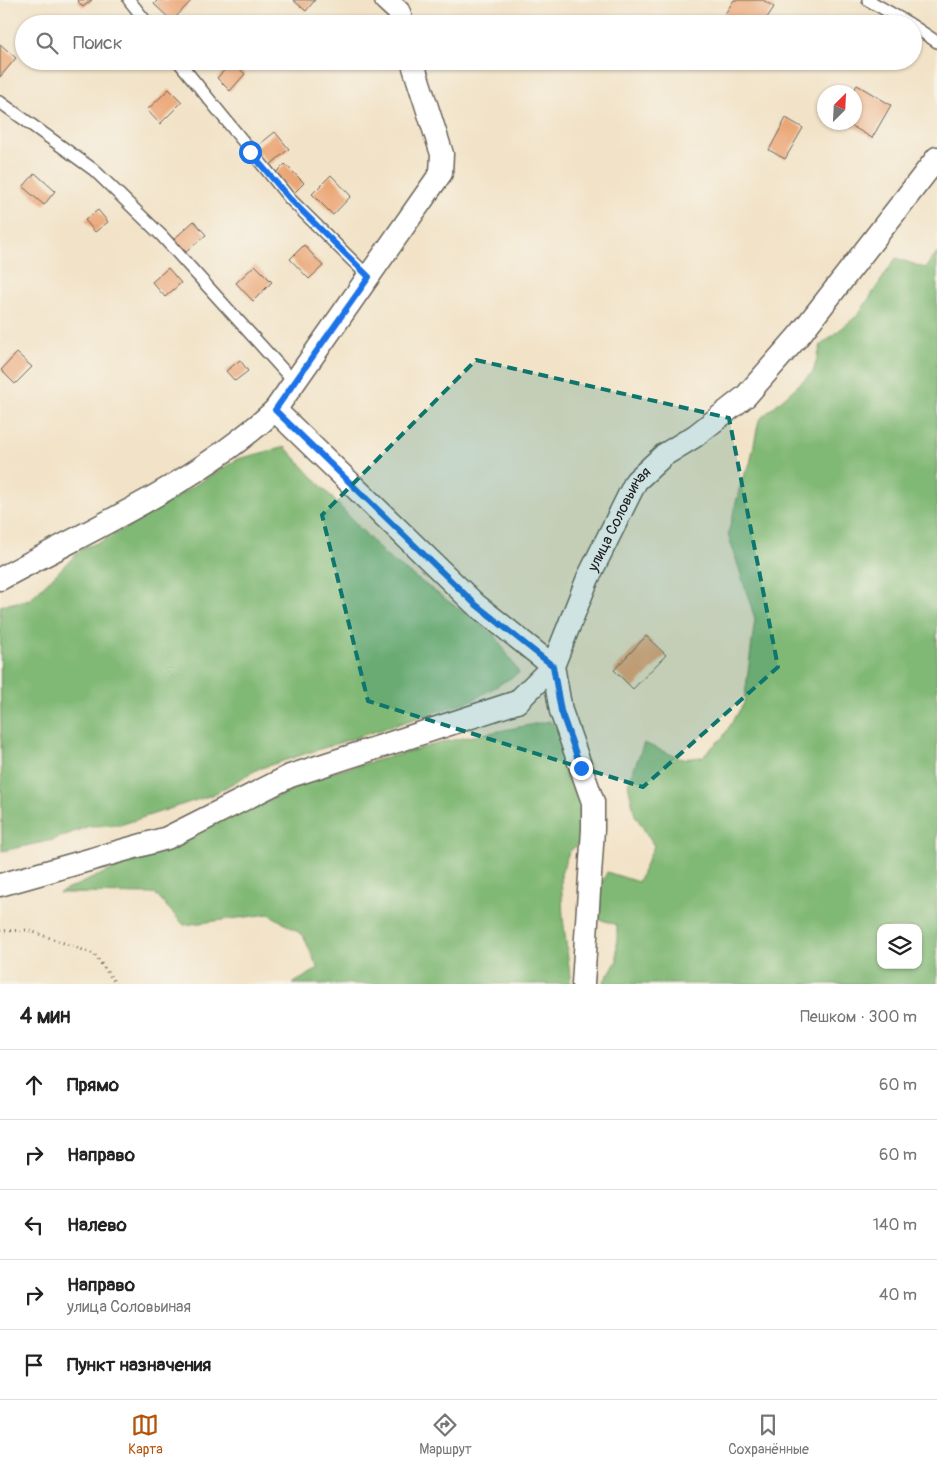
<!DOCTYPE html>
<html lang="ru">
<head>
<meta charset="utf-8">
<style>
  :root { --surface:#fff; --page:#f6f6f6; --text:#222; --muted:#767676; --line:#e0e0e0; --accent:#b45309 }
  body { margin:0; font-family:Pangolin,sans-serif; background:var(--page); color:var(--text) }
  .controls { position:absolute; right:15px; bottom:15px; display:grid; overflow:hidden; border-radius:10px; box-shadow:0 1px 4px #0004 }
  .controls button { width:45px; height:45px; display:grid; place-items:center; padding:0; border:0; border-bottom:1px solid var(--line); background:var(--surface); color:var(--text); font:25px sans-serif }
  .compass { position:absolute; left:817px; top:85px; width:45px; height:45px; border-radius:50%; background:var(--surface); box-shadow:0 1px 4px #0004; rotate:24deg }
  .stop { position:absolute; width:15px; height:15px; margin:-11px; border:4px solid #1a73e8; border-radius:50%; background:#fff }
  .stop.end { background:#1a73e8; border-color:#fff; box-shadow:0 1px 5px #0008 }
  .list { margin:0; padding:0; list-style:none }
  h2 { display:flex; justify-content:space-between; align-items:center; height:65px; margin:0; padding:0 20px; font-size:21px }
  h2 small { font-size:16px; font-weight:400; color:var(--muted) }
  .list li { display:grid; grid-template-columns:32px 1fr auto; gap:15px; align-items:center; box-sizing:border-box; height:70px; padding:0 20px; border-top:1px solid var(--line) }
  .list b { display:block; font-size:19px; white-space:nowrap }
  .list p { margin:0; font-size:16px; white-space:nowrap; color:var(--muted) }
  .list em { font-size:16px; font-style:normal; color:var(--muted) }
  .icon { flex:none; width:28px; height:28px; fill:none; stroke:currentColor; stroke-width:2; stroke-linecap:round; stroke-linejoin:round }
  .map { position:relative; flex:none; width:937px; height:984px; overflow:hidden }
  .search { position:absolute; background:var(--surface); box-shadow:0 1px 4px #0004; left:15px; right:15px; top:15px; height:55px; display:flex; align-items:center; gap:12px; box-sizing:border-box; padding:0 18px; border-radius:28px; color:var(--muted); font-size:19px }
  .sheet { height:415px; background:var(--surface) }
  nav { display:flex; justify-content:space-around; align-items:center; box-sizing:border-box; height:70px; border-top:1px solid var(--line); background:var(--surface); font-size:14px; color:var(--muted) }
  nav a { display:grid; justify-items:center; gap:2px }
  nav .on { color:var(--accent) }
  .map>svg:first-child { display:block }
  .forest { fill:#80b874; stroke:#4e6a48; fill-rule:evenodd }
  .building { fill:#eba676 }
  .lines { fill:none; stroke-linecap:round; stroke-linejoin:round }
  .lane-casing { stroke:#676258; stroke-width:14 }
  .street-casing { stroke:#676258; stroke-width:25 }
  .path { stroke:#676258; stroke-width:3; stroke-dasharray:1 4; stroke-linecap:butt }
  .lane { stroke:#fff; stroke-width:11 }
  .street { stroke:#fff; stroke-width:22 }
  .route { stroke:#1a73e8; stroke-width:6 }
  .marked { fill:#0f766e; fill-opacity:0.2; stroke:#0f766e; stroke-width:4; stroke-dasharray:10 6; stroke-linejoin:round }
  .labels { text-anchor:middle; stroke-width:4; stroke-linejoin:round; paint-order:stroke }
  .street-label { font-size:15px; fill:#1c1c1c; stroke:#f7f3e8 }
</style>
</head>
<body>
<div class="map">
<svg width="937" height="984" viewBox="0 0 937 984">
  <rect width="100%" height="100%" fill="#f7f3e8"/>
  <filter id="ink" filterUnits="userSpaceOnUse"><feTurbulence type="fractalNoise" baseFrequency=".02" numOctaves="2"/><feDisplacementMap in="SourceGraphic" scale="10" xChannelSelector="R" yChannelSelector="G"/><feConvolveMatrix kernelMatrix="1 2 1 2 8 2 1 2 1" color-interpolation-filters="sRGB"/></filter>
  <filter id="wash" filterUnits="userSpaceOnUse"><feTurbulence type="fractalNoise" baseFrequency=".0096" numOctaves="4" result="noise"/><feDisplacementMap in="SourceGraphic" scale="20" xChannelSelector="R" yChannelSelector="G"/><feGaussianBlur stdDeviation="1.12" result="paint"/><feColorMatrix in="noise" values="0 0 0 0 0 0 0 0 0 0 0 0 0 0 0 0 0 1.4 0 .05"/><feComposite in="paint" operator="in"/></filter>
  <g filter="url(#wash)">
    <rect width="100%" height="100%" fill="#f2e3c8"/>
    <g class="forest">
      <path d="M 937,253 L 937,984 L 602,984 L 617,961 L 617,925 L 599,919 L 597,894 L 607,872 L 638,882 L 654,846 L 635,815 L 628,784 L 644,743 L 682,759 L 702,757 L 723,737 L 744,703 L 755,619 L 728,534 L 742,479 L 750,464 L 759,420 L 813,372 L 821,345 L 858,315 L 896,258 L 925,268 ZM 881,928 L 918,928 L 918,965 L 881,965 Z"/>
      <path d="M 285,447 L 386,556 L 495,635 L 519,673 L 473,700 L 258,769 L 212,795 L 120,825 L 89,826 L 53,840 L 2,851 L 0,606 L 30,599 L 83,548 L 103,541 L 238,459 Z"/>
      <path d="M 550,721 L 564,735 L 585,795 L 579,843 L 569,852 L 561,874 L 563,918 L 571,984 L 292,984 L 318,969 L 303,935 L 269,914 L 184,925 L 155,894 L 59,893 L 276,797 L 319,776 L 448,741 Z"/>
    </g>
    <g id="blocks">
      <g class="building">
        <path d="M 77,0 L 92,0 L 83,7 Z"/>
        <path d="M 158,0 L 192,0 L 172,21 L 154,4 Z"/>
        <path d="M 293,0 L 315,0 L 306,11 Z"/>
        <path d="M 734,0 L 763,0 L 774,7 L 763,24 L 727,24 L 721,20 Z"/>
        <path d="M 0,44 L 16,58 L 0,77 Z"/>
        <path d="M 232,62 L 245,74 L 230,91 L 217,78 Z"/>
        <path d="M 857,85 L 891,105 L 872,138 L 845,122 L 854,122 L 853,92 Z"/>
        <path d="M 169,89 L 182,102 L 160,124 L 147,110 Z"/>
        <path d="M 786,118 L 803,128 L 785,159 L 769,150 Z"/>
        <path d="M 275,132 L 289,149 L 270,165 L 255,148 Z"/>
        <path d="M 285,164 L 304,183 L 294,193 L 275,174 Z"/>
        <path d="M 35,173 L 55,191 L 44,205 L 23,187 Z"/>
        <path d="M 331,175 L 351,196 L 333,215 L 312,194 Z"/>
        <path d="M 98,210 L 108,222 L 95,232 L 85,220 Z"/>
        <path d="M 194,221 L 206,235 L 186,252 L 174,239 Z"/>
        <path d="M 304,245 L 323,266 L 309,279 L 290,259 Z"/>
        <path d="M 255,265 L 272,282 L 253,301 L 236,283 Z"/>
        <path d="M 168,268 L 181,283 L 165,297 L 152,282 Z"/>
        <path d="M 17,353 L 32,367 L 15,384 L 1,370 Z"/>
        <path d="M 240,360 L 248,371 L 235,381 L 226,371 Z"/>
        <path d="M 646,636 L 666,655 L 633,689 L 614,670 Z"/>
      </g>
    </g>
  </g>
  <g filter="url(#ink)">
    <use href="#blocks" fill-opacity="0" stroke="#676258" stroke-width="1"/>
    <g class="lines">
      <defs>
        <g id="lane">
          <path d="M 129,0 L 148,24"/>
          <path d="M 868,0 L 910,24"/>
          <path d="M 913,26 L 937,42"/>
          <path d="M 178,61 L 290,199 L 369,277"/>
          <path d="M 0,102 L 94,170 L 162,236 L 294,382"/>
        </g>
        <g id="street">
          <path d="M 386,0 L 399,12 L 402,24"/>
          <path d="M 275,410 L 475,604 L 553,666"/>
          <path d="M 0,579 C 93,528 197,483 275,410 L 441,173 L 442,154 L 412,61"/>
          <path d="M 0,885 L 167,838 L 290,776 L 517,702 L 553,666"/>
          <path id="s1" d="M 583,984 L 593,829 L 593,802 L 561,711 L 553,666 L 588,578 L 636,481 L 664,455 L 695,436 L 746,396 L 801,333 L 937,158"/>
        </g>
      </defs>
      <use href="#lane" class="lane-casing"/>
      <use href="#street" class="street-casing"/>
      <path class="path" d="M 0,931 L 28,930 L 94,954 L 116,984"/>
      <use href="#lane" class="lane"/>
      <use href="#street" class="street"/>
    </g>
  </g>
  <g class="lines" filter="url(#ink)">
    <path class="route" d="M 250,152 L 290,199 L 369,277 L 275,410 L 475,604 L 553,666 L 561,711 L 581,768"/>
  </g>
  <path class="marked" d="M 476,360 L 729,418 L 778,667 L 643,787 L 368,701 L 322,515 Z"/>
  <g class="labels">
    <g class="street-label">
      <text dy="5" stroke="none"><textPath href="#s1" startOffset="486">улица Соловьиная</textPath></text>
    </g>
  </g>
</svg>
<div class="controls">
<button><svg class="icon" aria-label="layers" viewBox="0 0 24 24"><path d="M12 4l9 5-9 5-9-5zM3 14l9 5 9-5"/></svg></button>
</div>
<svg class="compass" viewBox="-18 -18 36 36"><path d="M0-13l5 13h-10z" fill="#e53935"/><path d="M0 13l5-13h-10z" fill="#767676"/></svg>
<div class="stop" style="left:250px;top:152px"></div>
<div class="stop end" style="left:581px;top:768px"></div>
<div class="search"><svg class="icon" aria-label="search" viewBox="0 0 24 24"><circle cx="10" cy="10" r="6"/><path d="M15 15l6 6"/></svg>Поиск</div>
</div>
<section class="sheet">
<h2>4 мин<small>Пешком · 300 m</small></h2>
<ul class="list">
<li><svg class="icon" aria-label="ahead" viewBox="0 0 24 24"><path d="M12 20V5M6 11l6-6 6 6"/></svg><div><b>Прямо</b></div><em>60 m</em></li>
<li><svg class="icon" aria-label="right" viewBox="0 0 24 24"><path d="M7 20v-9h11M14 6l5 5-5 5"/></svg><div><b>Направо</b></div><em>60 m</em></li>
<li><svg class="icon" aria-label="left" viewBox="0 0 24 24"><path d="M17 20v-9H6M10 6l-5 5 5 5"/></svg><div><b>Налево</b></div><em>140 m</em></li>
<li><svg class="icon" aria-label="right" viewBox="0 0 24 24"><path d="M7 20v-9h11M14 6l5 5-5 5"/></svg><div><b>Направо</b><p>улица Соловьиная</p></div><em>40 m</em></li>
<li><svg class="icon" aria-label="arrive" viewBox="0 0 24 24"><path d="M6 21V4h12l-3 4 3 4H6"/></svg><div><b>Пункт назначения</b></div></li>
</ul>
</section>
<nav>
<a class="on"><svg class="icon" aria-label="map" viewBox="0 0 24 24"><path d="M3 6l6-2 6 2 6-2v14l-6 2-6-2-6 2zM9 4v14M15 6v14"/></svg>Карта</a>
<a><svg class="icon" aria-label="directions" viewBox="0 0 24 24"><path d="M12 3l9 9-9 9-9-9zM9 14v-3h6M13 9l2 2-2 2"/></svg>Маршрут</a>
<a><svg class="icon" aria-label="saved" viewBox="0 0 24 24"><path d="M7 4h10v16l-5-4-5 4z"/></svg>Сохранённые</a>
</nav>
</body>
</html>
